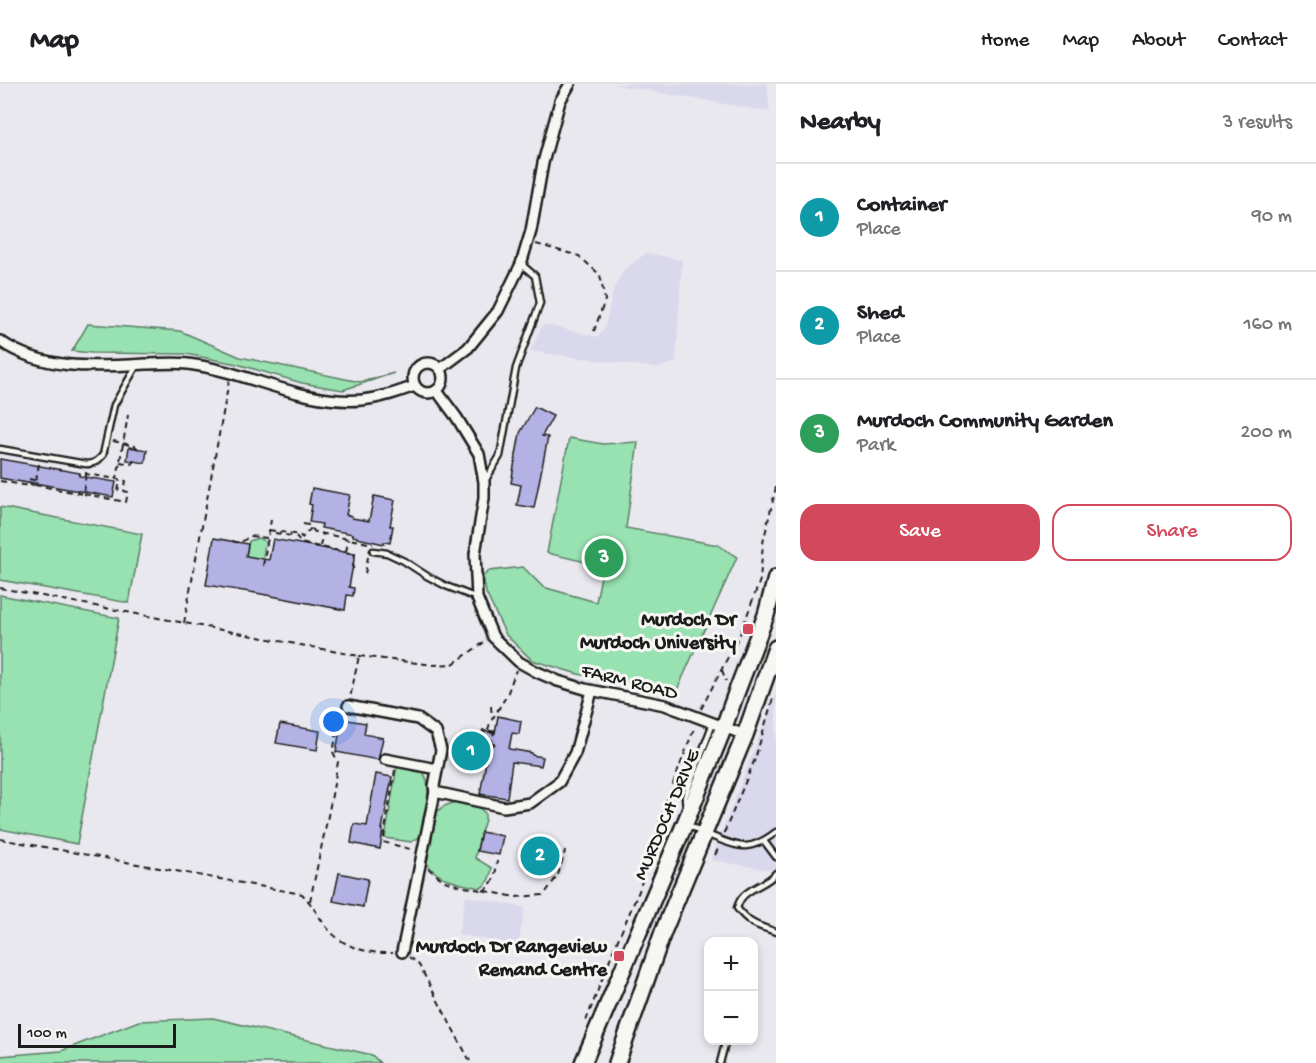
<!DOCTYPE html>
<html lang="en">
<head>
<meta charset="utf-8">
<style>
  :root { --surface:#fff; --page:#f2f2f2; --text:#202124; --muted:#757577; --line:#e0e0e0; --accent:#d1495b }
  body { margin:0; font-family:"Gochi Hand",sans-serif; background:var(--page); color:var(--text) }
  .controls { position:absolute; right:18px; bottom:18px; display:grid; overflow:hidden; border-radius:12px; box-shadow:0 3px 9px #0003 }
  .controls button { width:54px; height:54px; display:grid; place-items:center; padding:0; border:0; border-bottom:2px solid var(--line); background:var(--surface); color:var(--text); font:30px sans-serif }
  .scale { position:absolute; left:18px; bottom:15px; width:158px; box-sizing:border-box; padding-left:6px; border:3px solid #1c1c1c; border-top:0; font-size:16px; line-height:21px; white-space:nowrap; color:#1c1c1c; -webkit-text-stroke:4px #f6f6f2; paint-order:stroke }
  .you { position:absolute; left:334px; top:638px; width:21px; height:21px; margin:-15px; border:4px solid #fff; border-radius:50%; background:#1a73e8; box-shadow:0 0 0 9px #1a73e833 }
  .badge { display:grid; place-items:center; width:39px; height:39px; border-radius:50%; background:var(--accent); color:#fff; font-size:20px; font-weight:700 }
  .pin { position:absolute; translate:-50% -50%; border:3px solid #fff; box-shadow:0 2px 6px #0006 }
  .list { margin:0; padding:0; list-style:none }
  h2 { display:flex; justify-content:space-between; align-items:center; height:78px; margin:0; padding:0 24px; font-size:26px }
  h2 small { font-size:20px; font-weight:400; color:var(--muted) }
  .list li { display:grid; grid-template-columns:39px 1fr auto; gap:18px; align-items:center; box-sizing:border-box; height:108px; padding:0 24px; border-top:2px solid var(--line) }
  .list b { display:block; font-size:22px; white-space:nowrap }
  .list p { margin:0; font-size:20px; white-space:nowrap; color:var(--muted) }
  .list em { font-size:20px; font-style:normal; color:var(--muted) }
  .actions { display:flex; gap:12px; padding:18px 24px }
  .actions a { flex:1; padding:14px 0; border:2px solid var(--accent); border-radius:18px; text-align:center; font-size:21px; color:var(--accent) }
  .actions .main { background:var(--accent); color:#fff }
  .map { position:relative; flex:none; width:776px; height:979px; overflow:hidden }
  header { display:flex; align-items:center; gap:36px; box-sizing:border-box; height:84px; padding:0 30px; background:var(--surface); border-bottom:2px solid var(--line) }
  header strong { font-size:28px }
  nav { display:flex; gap:33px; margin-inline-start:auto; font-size:21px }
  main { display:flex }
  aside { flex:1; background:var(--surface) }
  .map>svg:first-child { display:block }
  .built { fill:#d9d8ec }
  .green { fill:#98e1b0; stroke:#5a7e66; stroke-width:1.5 }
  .building { fill:#b4b2e4; stroke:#1c1c1c; stroke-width:1.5 }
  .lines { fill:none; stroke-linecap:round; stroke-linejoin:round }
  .lane-casing { stroke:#1c1c1c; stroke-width:9 }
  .street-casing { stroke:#1c1c1c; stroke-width:14 }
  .primary-casing { stroke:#1c1c1c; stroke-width:20 }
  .path { stroke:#1c1c1c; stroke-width:2; stroke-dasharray:6 4.5; stroke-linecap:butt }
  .lane { stroke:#f6f6f2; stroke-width:4.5 }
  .street { stroke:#f6f6f2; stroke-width:9 }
  .primary { stroke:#f6f6f2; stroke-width:15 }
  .poi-dot { fill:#d1495b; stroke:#f6f6f2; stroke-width:2 }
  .labels { text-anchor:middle; stroke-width:6; stroke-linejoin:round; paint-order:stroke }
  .poi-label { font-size:20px; font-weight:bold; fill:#1c1c1c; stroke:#f6f6f2; text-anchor:end }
  .street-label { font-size:20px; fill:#1c1c1c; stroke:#f6f6f2 }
</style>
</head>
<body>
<header>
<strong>Map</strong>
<nav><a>Home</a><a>Map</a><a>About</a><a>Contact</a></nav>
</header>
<main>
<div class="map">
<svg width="776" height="979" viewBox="0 0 776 979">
  <rect width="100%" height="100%" fill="#e9e8ef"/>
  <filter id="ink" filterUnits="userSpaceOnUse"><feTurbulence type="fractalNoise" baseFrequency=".0167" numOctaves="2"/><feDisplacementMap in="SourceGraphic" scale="12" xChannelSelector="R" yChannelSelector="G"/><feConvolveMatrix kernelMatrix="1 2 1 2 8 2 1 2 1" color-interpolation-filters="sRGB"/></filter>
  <g filter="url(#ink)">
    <g class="built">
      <path d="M 611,0 L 767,0 L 770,28 Z"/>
      <path d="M 646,169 L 682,176 L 676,278 L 656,284 L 530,267 L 543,240 L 598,253 L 605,244 L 614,203 L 625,185 Z"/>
      <path d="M 776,610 L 776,787 L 711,776 L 770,625 Z"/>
      <path d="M 466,812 L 525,824 L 518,862 L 458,850 Z"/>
    </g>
    <g class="green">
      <path d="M 88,240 L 180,247 L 240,273 L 360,298 L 394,289 L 343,306 L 302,299 L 237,280 L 186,270 L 92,269 L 72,267 Z"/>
      <path d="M 569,354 L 603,360 L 638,358 L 626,444 L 718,461 L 737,473 L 677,606 L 578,590 L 532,576 L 506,551 L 486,509 L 483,492 L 489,487 L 523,483 L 543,503 L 596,518 L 603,482 L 547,469 Z"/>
      <path d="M 0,423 L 142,450 L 129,519 L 0,496 Z"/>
      <path d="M 258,454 L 263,456 L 265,458 L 263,475 L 246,472 L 249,457 Z"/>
      <path d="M 0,511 L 119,534 L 77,760 L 0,745 Z"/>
      <path d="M 397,682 C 404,683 415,683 421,687 C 435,695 424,740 420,753 L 411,758 L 385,754 Z"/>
      <path d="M 456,718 L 477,722 L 485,729 L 485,736 L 481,748 L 475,774 L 492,784 C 490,792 489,799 481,804 C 464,801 436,796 427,779 C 422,771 432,732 439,726 C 444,721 450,720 456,718 Z"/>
      <path d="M 213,934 L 372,971 L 380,979 L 0,979 L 0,972 L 61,967 L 139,937 Z"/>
    </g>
    <g class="building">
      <path d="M 535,323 L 553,332 L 542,352 L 548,353 L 534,424 L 517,421 L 521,401 L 511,399 L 520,349 Z"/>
      <path d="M 129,363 L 147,366 L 145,379 L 127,376 Z"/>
      <path d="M 0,375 L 80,389 L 79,392 L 116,398 L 113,413 L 28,398 L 28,399 L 0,394 Z"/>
      <path d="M 312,404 L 350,411 L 346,431 L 352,432 L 352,434 L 369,437 L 374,412 L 395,416 L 390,442 L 393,442 L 390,459 L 384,458 L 384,460 L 357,454 L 357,453 L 353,452 L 353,450 L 321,444 L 322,440 L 309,438 L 312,421 L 309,420 Z"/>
      <path d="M 214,454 L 248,460 L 246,472 L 269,476 L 273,455 L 355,470 L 349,503 L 354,504 L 353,512 L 347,511 L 345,526 L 256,509 L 206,501 Z"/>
      <path d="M 498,632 L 521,637 L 519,650 L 512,649 L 509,665 L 532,669 L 532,671 L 543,673 L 541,682 L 512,678 L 507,714 L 480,710 L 487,672 L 480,671 L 485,647 L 495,649 Z"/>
      <path d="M 342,635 L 366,639 L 364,650 L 383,654 L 378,676 L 336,668 Z"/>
      <path d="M 280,640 L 320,647 L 317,666 L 276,659 Z"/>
      <path d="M 376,690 L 392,693 L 382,745 L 383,745 L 380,765 L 351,759 L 354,740 L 367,742 Z"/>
      <path d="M 481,748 L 503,752 L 499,771 L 477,767 Z"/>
      <path d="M 537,760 L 548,762 L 543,785 L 532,783 Z"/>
      <path d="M 339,789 L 368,795 L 363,823 L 333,817 Z"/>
    </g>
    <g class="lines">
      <defs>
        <g id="lane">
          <path d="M 0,365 L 86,380 C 94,380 98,377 103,371 L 114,321 L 137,281"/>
          <path d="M 485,397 L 500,372 L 516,284 L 540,219 L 535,192 L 521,180"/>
          <path d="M 373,467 L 387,469 L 404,477 L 427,492 L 446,502 L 477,514"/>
          <path d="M 686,724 L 685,713 L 713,639"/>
          <path d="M 687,741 C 701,747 731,763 746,762 C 757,761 767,755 776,748"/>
          <path d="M 764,757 L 776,773"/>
          <path d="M 776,789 C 767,801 749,803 741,815 C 739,818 738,821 737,824 C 749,840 758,842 776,848"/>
          <path d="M 720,979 L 726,956"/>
        </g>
        <g id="street">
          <path d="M 0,257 C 43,287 96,283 146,280 C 160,280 174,278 188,280 C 247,287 301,321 362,316 C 381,314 398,308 415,302"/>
          <circle cx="428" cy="294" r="15"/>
          <path d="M 440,285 L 468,264 L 498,227 L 521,180 L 531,147 L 543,79 L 560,17 L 570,0"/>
          <path d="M 437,307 L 457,334 L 479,370 L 484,398 L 484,414 L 475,470 L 477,514 L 493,553 L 519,578 L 537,588 L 558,597 L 585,605 L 665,621 L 745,651"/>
          <path d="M 348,622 L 418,635 L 436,648 L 441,666 L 434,702 L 435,708 L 504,723 L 530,719 L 559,698 L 575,669 L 592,607"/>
          <path d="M 385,675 L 437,685"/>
          <path d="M 402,868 L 435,708"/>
        </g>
        <g id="primary">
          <path d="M 583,979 L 686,737 L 724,643 L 735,612 L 766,531 L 776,494"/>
          <path d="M 617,979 L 663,848 L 745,651 L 776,564"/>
        </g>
      </defs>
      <use href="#lane" class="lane-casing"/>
      <use href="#street" class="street-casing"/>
      <use href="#primary" class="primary-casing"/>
      <g class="path">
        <path d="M 536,160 L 579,172 L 600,191 L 605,216 L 594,247"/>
        <path d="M 113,357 L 135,362 L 138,365"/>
        <path d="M 120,378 L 131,380 L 134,377"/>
        <path d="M 39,380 L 35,401 L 83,410 L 86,390"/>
        <path d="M 86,388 L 86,390 L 117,395 L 128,331"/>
        <path d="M 29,395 L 39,397"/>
        <path d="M 0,397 L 30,402 L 30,400 L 34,401"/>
        <path d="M 118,407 L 120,396"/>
        <path d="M 84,410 L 126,418 L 128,408 L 124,407 L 126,397 L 117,395"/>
        <path d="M 303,440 L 308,441 L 315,448 L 373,460"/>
        <path d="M 269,446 L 300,451 L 302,454 L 311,444"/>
        <path d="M 275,449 L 297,453 L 300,459 L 355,470 L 353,485"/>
        <path d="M 232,457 L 240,459 L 250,452 L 268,454"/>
        <path d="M 320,462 L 323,450"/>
        <path d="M 346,467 L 349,455"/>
        <path d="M 368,473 L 365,490 L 368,491"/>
        <path d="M 263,482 L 271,436"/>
        <path d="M 0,504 L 359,572 L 350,614"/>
        <path d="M 184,539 L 229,297"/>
        <path d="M 359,572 L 433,581 L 453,580 L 486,557"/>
        <path d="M 722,586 L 726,597"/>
        <path d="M 491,622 L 492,634"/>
        <path d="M 701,625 L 741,548 L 760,496 L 763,459 L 776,403"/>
        <path d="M 488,646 L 490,639 L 507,611 L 516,586"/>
        <path d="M 489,660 L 492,658 L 494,647"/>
        <path d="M 489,660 L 491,649 L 490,649"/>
        <path d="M 459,661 L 472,660 L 489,663 L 493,660 L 496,661"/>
        <path d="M 480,661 L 483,646 L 499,648"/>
        <path d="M 395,686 L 383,758 L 414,766"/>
        <path d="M 724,749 L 755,675 L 773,614"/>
        <path d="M 0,755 L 302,810 C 311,819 317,830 325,841 C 341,863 366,870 393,869"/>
        <path d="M 715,771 L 719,763"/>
        <path d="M 428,784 L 435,790 L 445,797 L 460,802 L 516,813 L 544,811 L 558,791 L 565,767"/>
        <path d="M 483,807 C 494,801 496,789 497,777"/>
        <path d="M 310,817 L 329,727 L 338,678 L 333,668 L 341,628"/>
        <path d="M 409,873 L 419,881 L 471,979"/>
        <path d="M 586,937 L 613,867 L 639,807 L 665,721 L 695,642"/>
      </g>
      <use href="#lane" class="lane"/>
      <use href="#street" class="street"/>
      <use href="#primary" class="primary"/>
    </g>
  </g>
  <g class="poi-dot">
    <rect x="742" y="539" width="12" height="12" rx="3"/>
    <rect x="613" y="866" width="12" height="12" rx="3"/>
  </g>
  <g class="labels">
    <g class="poi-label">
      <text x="736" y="541">Murdoch Dr<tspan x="736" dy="23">Murdoch University</tspan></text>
      <text x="607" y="868">Murdoch Dr Rangeview<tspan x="607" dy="23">Remand Centre</tspan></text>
    </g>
    <g class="street-label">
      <text transform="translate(630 596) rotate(14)" y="7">FARM ROAD</text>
      <text transform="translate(665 730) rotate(-67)" y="7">MURDOCH DRIVE</text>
    </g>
  </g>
</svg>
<div class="controls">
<button>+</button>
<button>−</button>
</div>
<div class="scale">100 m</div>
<div class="you"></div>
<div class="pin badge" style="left:471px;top:667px;background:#0f9aa8">1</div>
<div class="pin badge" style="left:540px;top:772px;background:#0f9aa8">2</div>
<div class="pin badge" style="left:604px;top:474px;background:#2e9e5b">3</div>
</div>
<aside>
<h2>Nearby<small>3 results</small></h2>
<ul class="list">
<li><span class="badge" style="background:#0f9aa8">1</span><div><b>Container</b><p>Place</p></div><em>90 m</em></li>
<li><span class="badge" style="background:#0f9aa8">2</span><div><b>Shed</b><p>Place</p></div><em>160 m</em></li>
<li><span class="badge" style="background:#2e9e5b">3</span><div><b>Murdoch Community Garden</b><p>Park</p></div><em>200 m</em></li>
</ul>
<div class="actions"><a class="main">Save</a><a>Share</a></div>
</aside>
</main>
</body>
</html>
